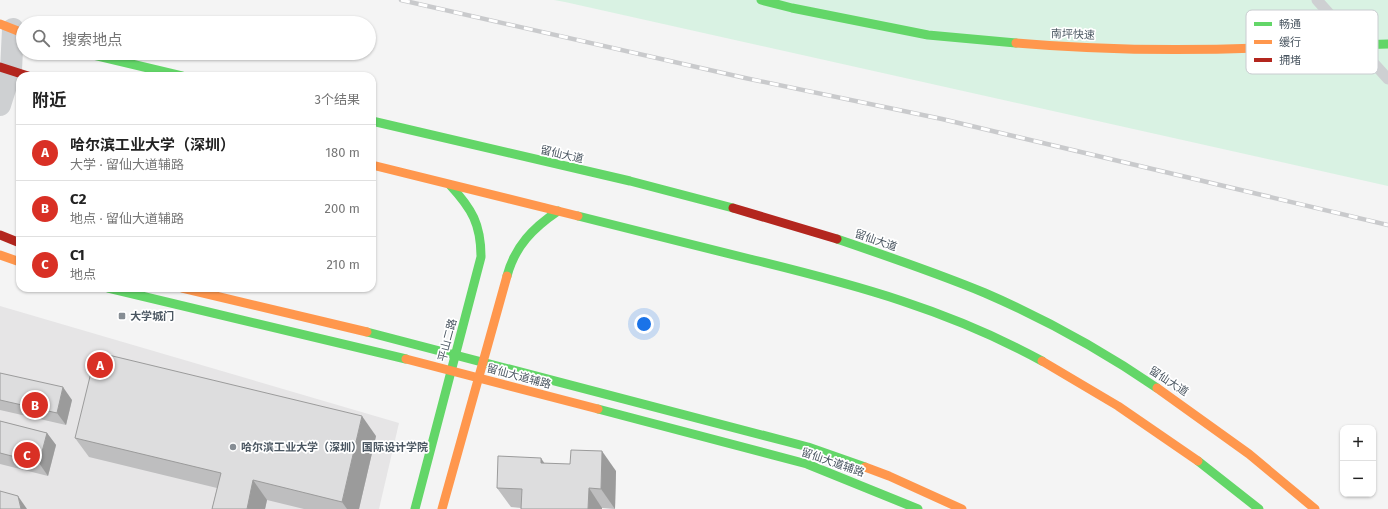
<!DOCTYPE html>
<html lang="zh">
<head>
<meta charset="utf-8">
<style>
  :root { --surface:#fff; --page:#f6f6f6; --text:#222; --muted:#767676; --line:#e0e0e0; --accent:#d93025 }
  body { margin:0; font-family:"Fira Sans","Noto Sans SC",sans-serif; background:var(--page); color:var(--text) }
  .controls { position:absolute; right:12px; bottom:12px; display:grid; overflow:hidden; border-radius:8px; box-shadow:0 1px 3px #0004 }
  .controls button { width:36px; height:36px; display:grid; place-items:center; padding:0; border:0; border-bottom:1px solid var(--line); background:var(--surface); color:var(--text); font:20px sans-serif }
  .you { position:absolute; left:644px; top:324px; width:14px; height:14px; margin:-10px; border:3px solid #fff; border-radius:50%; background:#1a73e8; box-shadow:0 0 0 6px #1a73e833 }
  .badge { display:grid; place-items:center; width:26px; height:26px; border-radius:50%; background:var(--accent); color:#fff; font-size:13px; font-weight:700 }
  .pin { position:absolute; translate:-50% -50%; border:2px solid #fff; box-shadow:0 1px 4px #0006 }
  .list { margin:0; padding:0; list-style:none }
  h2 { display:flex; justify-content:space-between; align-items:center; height:52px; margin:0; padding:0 16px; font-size:17px }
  h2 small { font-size:13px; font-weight:400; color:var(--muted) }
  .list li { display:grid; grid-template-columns:26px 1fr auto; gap:12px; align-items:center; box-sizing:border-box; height:56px; padding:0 16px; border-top:1px solid var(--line) }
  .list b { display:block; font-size:15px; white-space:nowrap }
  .list p { margin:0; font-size:13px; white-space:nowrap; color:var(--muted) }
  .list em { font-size:13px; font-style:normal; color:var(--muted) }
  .icon { flex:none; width:22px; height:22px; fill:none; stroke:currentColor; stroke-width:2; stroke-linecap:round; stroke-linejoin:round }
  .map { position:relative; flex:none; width:1388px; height:509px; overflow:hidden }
  .search { position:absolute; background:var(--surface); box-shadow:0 1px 3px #0004; left:16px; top:16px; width:360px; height:44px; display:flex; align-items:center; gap:10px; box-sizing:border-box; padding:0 14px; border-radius:22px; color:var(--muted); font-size:15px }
  .panel { position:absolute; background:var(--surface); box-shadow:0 1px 3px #0004; left:16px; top:72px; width:360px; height:220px; border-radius:12px }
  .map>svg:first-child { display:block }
  .education { fill:#e6e5e6 }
  .green { fill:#d9f2e3 }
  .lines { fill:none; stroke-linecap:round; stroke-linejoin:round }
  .lane { stroke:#ced0d2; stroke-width:11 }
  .street { stroke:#ced0d2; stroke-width:22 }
  .fast { stroke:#63d668; stroke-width:9 }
  .slow { stroke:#ff974d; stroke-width:9 }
  .jam { stroke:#b3261e; stroke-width:9 }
  .rail-casing { stroke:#c9cacc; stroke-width:4.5 }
  .rail { stroke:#fff; stroke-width:3; stroke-dasharray:9; stroke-linecap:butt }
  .wall { fill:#bebebf }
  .shaded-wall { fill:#9b9b9b }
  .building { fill:#ddddde; stroke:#9b9b9b }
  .poi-dot { fill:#868d94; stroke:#fff; stroke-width:1.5 }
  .labels { text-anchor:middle; stroke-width:3.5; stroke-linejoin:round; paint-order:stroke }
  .street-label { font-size:11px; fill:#4a5661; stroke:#fff }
  .poi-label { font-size:11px; font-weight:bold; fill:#4a5661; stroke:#fff; text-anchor:start }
  .key { fill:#fff; stroke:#c9ccd0; stroke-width:1 }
  .key-label { font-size:11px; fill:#4a5661 }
</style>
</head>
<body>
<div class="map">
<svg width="1388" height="509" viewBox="0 0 1388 509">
  <rect width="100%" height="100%" fill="#f4f4f4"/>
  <path class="education" d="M 0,306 L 399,423 L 379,509 L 0,509 Z"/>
  <path class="green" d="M 554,0 L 1388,0 L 1388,186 L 565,2 Z"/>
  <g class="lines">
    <path class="lane" d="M 1317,0 L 1388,79"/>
    <path class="street" d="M 0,105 L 11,70 L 13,29"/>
    <g class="fast">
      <path d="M 761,0 L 792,8 L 928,35 L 1016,43"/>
      <path d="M 1259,48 L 1388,44"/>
      <path d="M 85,53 L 182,76"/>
      <path d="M 372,121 L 630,181 L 733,208"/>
      <path d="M 578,216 C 636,230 695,245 754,260 C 856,285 949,310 1042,361"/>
      <path d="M 837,239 C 887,256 937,273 985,293 C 1045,319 1103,351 1157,388"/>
      <path d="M 507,276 C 515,246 533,228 558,211"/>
      <path d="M 108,288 L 406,359"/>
      <path d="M 367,332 L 808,447 L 865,467"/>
      <path d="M 598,409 L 807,464 L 918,509"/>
      <path d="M 1198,461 L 1259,509"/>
      <path d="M 415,509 L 481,257 C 481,224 472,209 450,185"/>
    </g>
    <g class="slow">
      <path d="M 0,24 L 23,33"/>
      <path d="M 1016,43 C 1097,50 1179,51 1259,48"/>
      <path d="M 372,165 L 578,216"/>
      <path d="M 0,255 L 20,262"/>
      <path d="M 182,288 L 367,332"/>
      <path d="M 406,359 L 598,409"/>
      <path d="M 1042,361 L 1118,406 L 1198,461"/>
      <path d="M 1157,388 L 1249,454 L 1315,509"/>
      <path d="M 865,467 L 889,476 L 962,509"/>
      <path d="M 442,509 L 507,276"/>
    </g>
    <g class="jam">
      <path d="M 0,67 L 28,76"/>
      <path d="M 733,208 L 837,239"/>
      <path d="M 0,235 L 20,243"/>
    </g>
    <defs>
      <path id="rail" d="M 401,0 L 745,78 L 942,119 L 1388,225"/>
    </defs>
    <use href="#rail" class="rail-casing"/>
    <use href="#rail" class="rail"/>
  </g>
  <g class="wall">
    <path d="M 0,373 L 72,400 L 66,425 L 0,410 Z"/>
    <path d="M 0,421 L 47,433 L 56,445 L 48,476 L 0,464 Z"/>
    <path d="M 376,436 L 359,509 L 304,509 L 267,500 L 265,509 L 212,509 L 217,488 L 89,457 L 75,438 Z"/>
    <path d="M 544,463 L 616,471 L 615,509 L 602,508 L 602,509 L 521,509 L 521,508 L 511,507 L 497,488 Z"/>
  </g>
  <g class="shaded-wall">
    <path d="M 63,387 L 72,400 L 66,425 L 57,413 Z"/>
    <path d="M 362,416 L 376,436 L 359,509 L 347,509 L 342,502 Z"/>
    <path d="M 47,433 L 56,445 L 48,476 L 39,463 Z"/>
    <path d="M 602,451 L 616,471 L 615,509 L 601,489 Z"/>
    <path d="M 541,458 L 554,478 L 541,463 Z"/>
    <path d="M 253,480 L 267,500 L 265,509 L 247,509 Z"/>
    <path d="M 589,488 L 602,508 L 602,509 L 588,509 Z"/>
    <path d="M 18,496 L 27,509 L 21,509 Z"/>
  </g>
  <g class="building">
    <path d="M 96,352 L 362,416 L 342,502 L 253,480 L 247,509 L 212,509 L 221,473 L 75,438 Z"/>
    <path d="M 0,373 L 63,387 L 57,413 L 0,400 Z"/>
    <path d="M 0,421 L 47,433 L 39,463 L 0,453 Z"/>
    <path d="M 571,450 L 602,451 L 601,489 L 589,488 L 588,509 L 521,509 L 522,489 L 497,488 L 498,456 L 541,458 L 541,463 L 570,464 Z"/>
    <path d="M 0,491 L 18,496 L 21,509 L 0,509 Z"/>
  </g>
  <g class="poi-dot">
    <rect x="118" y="312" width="8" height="8" rx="2"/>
    <circle cx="233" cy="447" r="4"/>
  </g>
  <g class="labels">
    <g class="street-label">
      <text transform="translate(1073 34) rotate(2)" y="4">南坪快速</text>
      <text transform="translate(562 154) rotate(13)" y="4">留仙大道</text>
      <text transform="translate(876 240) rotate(19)" y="4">留仙大道</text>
      <text transform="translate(447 340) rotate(-75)" y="4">平山二路</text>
      <text transform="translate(519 376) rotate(15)" y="4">留仙大道辅路</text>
      <text transform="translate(1169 381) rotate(33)" y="4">留仙大道</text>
      <text transform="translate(833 462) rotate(19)" y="4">留仙大道辅路</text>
    </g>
    <g class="poi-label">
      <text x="130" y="320">大学城门</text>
      <text x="241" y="451">哈尔滨工业大学（深圳）国际设计学院</text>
    </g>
  </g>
  <rect x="1246" y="10" width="132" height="64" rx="6" class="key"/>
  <rect x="1254" y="22" width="18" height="4" fill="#63d668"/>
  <rect x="1254" y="40" width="18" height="4" fill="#ff974d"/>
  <rect x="1254" y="58" width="18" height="4" fill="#b3261e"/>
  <g class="key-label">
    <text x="1279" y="28">畅通</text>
    <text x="1279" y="46">缓行</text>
    <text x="1279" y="64">拥堵</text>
  </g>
</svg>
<div class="controls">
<button>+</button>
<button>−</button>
</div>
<div class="you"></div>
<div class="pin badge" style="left:100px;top:365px">A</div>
<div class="pin badge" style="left:35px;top:405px">B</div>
<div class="pin badge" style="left:27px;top:455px">C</div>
<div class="search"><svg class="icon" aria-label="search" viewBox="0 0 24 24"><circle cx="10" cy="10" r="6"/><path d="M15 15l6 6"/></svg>搜索地点</div>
<section class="panel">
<h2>附近<small>3个结果</small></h2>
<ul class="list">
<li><span class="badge">A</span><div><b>哈尔滨工业大学（深圳）</b><p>大学 · 留仙大道辅路</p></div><em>180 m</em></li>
<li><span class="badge">B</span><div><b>C2</b><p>地点 · 留仙大道辅路</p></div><em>200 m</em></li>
<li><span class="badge">C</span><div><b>C1</b><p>地点</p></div><em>210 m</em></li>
</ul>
</section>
</div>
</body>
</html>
